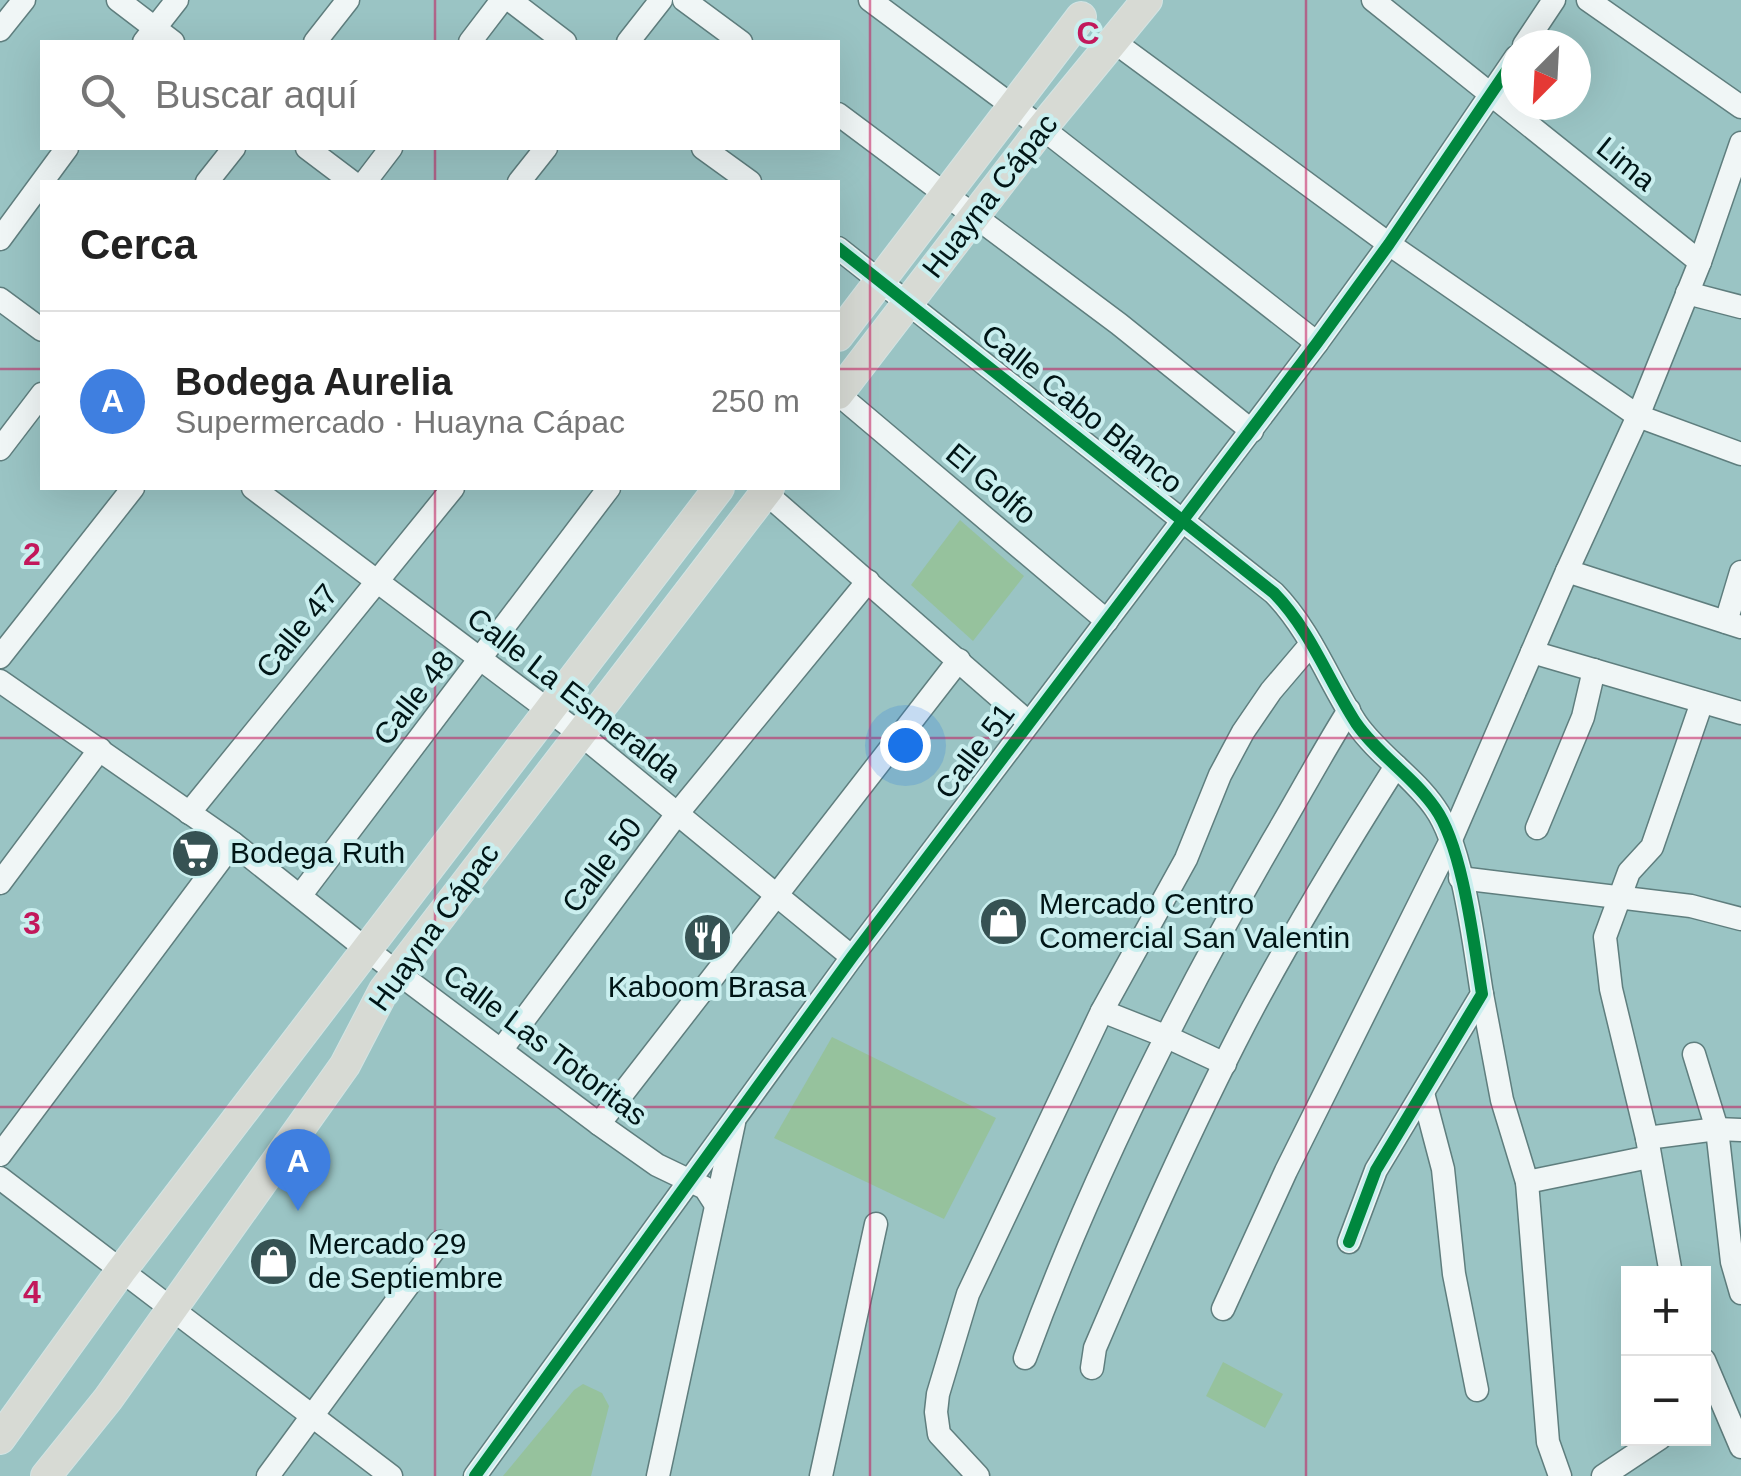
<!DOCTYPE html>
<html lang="es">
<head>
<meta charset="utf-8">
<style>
  :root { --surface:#fff; --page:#f6f6f6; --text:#222; --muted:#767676; --line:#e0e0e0; --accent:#365253 }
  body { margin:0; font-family:Arial,sans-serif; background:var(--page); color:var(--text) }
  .controls { position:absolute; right:30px; bottom:30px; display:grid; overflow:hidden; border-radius:0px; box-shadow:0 10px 40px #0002 }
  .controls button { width:90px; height:90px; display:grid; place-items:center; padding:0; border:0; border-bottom:2px solid var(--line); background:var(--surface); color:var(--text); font:50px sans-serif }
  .compass { position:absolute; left:1501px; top:30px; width:90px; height:90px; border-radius:50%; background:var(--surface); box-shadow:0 10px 40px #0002; rotate:204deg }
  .you { position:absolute; left:905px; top:745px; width:35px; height:35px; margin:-25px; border:8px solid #fff; border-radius:50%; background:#1a73e8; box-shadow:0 0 0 15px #1a73e833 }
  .badge { display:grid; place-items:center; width:65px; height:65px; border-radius:50%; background:var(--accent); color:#fff; font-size:32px; font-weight:700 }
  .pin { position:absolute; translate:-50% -82px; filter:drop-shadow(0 2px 5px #0008) }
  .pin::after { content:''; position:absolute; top:52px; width:35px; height:30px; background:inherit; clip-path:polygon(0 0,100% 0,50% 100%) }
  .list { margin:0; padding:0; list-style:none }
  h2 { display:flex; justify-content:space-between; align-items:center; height:130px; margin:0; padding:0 40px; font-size:42px }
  h2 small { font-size:32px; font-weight:400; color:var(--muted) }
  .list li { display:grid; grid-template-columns:65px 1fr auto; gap:30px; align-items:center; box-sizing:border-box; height:180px; padding:0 40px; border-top:2px solid var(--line) }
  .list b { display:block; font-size:38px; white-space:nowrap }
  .list p { margin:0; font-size:32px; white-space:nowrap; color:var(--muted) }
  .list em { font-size:32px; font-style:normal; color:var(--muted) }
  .icon { flex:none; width:55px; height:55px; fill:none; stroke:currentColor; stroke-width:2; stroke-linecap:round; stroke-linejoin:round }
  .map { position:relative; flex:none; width:1741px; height:1476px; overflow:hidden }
  .search { position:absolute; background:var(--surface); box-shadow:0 10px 40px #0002; left:40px; top:40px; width:800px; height:110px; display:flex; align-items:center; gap:25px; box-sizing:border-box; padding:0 35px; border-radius:0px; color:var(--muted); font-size:38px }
  .panel { position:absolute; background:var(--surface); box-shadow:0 10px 40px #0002; left:40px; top:180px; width:800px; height:310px; border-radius:0px }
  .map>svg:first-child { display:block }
  .green { fill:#96c29d }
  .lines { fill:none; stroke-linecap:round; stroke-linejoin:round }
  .minor-casing { stroke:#5f7e7e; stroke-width:25 }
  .major-casing { stroke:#d2e4e4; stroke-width:32 }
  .minor { stroke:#f0f6f6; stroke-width:22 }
  .major { stroke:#d7dad4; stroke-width:30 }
  .cycleway-casing { stroke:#caefef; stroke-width:19 }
  .cycleway { stroke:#00873e; stroke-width:12 }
  .grid { fill:none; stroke:#c2185b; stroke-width:2.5; stroke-opacity:0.55 }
  .labels { text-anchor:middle; stroke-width:8; stroke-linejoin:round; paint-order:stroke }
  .street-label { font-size:30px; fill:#001516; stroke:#caefef }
  .poi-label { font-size:30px; fill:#001516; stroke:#caefef; text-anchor:start }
  .grid-label { font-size:32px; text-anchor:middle; font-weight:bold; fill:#c2185b; stroke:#caefef; stroke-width:8; stroke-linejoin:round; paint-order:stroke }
</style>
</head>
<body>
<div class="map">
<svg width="1741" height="1476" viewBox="0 0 1741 1476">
  <rect width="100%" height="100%" fill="#9ac4c4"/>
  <g class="green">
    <path d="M 960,520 L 1024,576 L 973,641 L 911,585 Z"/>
    <path d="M 832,1037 L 996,1118 L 944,1219 L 774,1138 Z"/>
    <path d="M 1223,1362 L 1283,1394 L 1265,1428 L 1206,1396 Z"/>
    <path d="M 583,1384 L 602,1393 L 609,1406 L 591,1476 L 503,1476 L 574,1390 Z"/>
  </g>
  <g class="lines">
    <defs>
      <g id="minor">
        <path d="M 118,0 L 173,42"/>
        <path d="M 510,0 L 565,42"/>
        <path d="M 684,0 L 741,42"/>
        <path d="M 870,0 L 1042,128 L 1317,343"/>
        <path d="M 1373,0 L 1700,262"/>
        <path d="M 1588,0 L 1741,107"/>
        <path d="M 0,30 L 24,0"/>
        <path d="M 1113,41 L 1389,244 L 1638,416 L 1741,454"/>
        <path d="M 144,42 L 177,0"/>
        <path d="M 315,42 L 348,0"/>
        <path d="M 470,42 L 502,0"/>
        <path d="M 628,42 L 661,0"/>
        <path d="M 1524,45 L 1554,0"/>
        <path d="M 838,114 L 1119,324 L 1252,431"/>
        <path d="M 307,148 L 352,182"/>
        <path d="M 703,148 L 750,182"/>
        <path d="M 207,182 L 234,148"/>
        <path d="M 365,182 L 391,148"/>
        <path d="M 519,182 L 546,148"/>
        <path d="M 0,239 L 67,148"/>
        <path d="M 838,248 L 1274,593 C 1311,631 1328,680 1356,723 C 1378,755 1413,776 1435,808 C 1463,847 1474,945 1482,994 L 1376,1170 L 1349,1242"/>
        <path d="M 1687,293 L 1741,307"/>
        <path d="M 0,299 L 42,330"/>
        <path d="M 838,394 L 1107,621"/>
        <path d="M 0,449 L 42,394"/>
        <path d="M 253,488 L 579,733 L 852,957"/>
        <path d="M 760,488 L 1028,722"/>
        <path d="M 1567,571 L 1741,627"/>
        <path d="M 1726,622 L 1741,572"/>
        <path d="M 1532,652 L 1741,713"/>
        <path d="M 0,657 L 133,488"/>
        <path d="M 0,681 L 233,843 L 366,949 L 599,1124 L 657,1165 L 705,1188 L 716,1205"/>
        <path d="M 189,813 L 453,488"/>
        <path d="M 1537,828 L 1583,717 L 1594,670"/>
        <path d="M 1460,878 L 1691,906 L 1741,919"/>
        <path d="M 0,883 L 100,749"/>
        <path d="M 300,896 L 609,488"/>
        <path d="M 1482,994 L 1502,1100 L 1527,1182 L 1548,1442 L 1560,1476"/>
        <path d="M 1102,1011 L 1165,1036 L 1225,1064"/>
        <path d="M 502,1049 L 677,814 L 868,581"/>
        <path d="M 1694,1054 L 1717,1129 L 1732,1262 L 1741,1293"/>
        <path d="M 1423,1093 L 1443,1169 L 1454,1274 L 1477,1390"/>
        <path d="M 599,1124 L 959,660"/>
        <path d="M 1647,1138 L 1717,1129 L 1741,1130"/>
        <path d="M 0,1155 L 233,843"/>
        <path d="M 0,1178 L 391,1476"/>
        <path d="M 1527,1182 L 1649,1157"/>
        <path d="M 1671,1274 L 1647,1138 L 1611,989 L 1605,937 L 1629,872 L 1652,847 L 1702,702"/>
        <path d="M 1223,1309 L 1286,1171 L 1450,842 L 1567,571 L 1638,416 L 1700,262 L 1741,143"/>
        <path d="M 1025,1358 C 1091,1178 1176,1008 1272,842 C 1298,798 1322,753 1349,710"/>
        <path d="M 1704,1360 L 1741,1447"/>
        <path d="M 1092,1368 L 1095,1348 C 1142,1238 1190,1129 1245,1023 C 1291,935 1343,850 1396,766"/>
        <path d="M 268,1476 L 440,1242"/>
        <path d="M 475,1476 L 852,957 L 1317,343 L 1389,244 L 1516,57"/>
        <path d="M 658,1476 L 734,1123"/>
        <path d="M 821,1476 L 876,1224"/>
        <path d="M 978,1476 L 939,1434 L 936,1412 L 938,1394 L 968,1294 L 1102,1011 L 1186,859 L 1220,775 L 1243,732 L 1271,691 L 1311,644"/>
        <path d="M 1603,1476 L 1660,1438"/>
      </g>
      <g id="major">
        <path d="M 838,336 L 1081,17"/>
        <path d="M 838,394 L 1042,128 L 1147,0"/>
        <path d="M 0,1439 L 121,1271 L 719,488"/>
        <path d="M 46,1476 L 108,1399 L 345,1065 L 384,990 L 769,488"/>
      </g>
    </defs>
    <use href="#minor" class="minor-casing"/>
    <use href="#major" class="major-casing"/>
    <use href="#minor" class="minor"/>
    <use href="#major" class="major"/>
    <defs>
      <g id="cycleway">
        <path d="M 838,248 L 1274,593 C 1311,631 1328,680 1356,723 C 1378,755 1413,776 1435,808 C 1463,847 1474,945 1482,994 L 1376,1170 L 1349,1242"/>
        <path d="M 475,1476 L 852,957 L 1317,343 L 1389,244 L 1516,57"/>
      </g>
    </defs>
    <use href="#cycleway" class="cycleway-casing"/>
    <use href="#cycleway" class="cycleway"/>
  </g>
  <path class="grid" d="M 435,0 L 435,42M 870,0 L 870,1476M 1306,0 L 1306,1476M 435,148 L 435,182M 0,369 L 42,369M 838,369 L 1741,369M 435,488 L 435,1476M 0,738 L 1741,738M 0,1107 L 1741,1107"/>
  <defs>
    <symbol id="supermarket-disc" viewBox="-11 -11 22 22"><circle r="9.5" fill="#365253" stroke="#caefef"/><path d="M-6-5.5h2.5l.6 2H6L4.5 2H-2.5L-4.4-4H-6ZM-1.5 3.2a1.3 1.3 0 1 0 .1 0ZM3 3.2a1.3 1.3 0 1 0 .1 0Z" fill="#fff"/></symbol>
    <symbol id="shop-disc" viewBox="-11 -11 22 22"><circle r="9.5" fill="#365253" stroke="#caefef"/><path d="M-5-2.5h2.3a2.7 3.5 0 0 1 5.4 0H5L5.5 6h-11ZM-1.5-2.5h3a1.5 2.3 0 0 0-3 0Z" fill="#fff"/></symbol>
    <symbol id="restaurant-disc" viewBox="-11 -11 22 22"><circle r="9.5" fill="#365253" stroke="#caefef"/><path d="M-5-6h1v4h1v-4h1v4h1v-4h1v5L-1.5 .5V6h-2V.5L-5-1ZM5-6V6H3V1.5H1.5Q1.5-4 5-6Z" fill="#fff"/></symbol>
  </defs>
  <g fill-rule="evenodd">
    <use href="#supermarket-disc" x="168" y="826" width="55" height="55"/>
    <use href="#shop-disc" x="976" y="894" width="55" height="55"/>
    <use href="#restaurant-disc" x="680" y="910" width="55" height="55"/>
    <use href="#shop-disc" x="246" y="1234" width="55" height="55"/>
  </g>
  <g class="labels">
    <g class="street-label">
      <text transform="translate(1626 164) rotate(39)" y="10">Lima</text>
      <text transform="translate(990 196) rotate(-52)" y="10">Huayna Cápac</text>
      <text transform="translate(1082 409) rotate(39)" y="10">Calle Cabo Blanco</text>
      <text transform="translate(991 484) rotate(40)" y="10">El Golfo</text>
      <text transform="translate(297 631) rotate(-51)" y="10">Calle 47</text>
      <text transform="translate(574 695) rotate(38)" y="10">Calle La Esmeralda</text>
      <text transform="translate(414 698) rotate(-52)" y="10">Calle 48</text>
      <text transform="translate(975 751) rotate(-53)" y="10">Calle 51</text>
      <text transform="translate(602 865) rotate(-53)" y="10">Calle 50</text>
      <text transform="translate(434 927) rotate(-54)" y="10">Huayna Cápac</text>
      <text transform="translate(545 1045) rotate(37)" y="10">Calle Las Totoritas</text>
    </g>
    <g class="poi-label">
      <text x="230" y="863">Bodega Ruth</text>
      <text x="1039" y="914">Mercado Centro<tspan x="1039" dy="34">Comercial San Valentin</tspan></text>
      <text x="707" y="997" text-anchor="middle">Kaboom Brasa</text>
      <text x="308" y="1254">Mercado 29<tspan x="308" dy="34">de Septiembre</tspan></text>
    </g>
  </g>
  <g class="grid-label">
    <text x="1088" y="44">C</text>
    <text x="32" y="565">2</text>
    <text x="32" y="934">3</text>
    <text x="32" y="1303">4</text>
  </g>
</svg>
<div class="controls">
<button>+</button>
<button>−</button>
</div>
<svg class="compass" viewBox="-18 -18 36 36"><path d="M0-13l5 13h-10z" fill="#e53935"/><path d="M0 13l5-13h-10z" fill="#767676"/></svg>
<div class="you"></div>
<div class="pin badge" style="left:298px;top:1211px;background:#3f7fe0">A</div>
<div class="search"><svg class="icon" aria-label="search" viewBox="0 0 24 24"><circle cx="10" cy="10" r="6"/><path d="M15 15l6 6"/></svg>Buscar aquí</div>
<section class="panel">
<h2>Cerca<small></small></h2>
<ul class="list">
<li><span class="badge" style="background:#3f7fe0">A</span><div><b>Bodega Aurelia</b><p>Supermercado · Huayna Cápac</p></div><em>250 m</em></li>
</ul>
</section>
</div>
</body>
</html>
